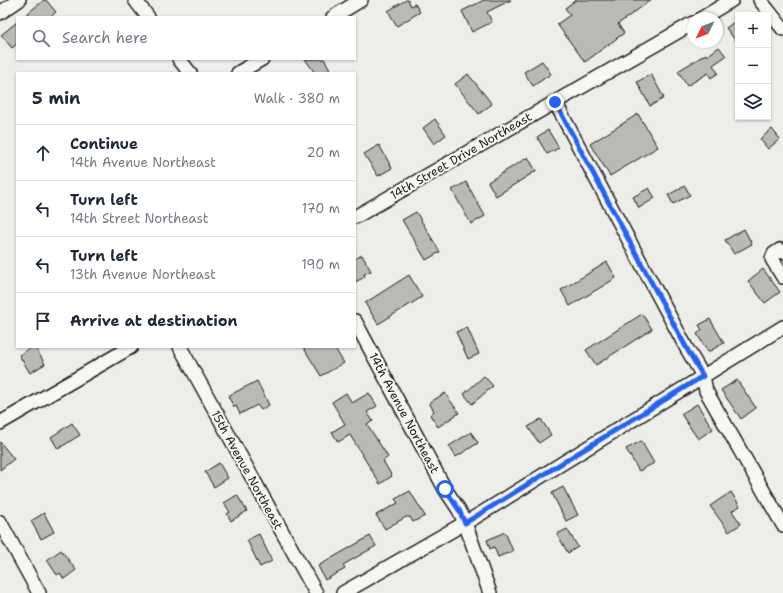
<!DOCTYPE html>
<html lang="en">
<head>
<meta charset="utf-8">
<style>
  :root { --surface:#fff; --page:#f2f2f3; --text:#1f2937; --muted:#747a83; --line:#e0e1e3 }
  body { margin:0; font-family:"Shantell Sans",sans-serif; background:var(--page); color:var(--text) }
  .controls { position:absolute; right:12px; top:12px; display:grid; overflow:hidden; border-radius:0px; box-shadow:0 1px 3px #0004 }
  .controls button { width:36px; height:36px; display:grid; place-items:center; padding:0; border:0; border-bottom:1px solid var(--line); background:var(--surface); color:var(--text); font:20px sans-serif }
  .compass { position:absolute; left:687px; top:12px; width:36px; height:36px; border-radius:50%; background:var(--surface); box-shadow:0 1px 3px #0004; rotate:227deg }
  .stop { position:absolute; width:12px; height:12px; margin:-9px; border:3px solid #2563eb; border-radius:50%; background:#fff }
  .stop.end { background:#2563eb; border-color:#fff; box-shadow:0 1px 4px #0008 }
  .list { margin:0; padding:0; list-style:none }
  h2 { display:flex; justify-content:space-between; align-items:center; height:52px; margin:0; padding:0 16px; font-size:17px }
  h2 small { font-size:13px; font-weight:400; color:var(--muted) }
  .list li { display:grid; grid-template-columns:26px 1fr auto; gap:12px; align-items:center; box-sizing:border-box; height:56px; padding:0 16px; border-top:1px solid var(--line) }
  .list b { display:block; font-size:15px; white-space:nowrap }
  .list p { margin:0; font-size:13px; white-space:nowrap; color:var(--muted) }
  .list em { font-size:13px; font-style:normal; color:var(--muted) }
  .icon { flex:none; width:22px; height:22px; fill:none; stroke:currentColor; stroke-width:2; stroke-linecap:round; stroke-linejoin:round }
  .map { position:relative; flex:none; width:783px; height:593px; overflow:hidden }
  .search { position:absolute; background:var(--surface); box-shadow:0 1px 3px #0004; left:16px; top:16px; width:340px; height:44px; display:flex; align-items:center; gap:10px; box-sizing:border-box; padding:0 14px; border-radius:0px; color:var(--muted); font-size:15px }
  .panel { position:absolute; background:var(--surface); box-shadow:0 1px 3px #0004; left:16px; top:72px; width:340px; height:276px; border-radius:0px }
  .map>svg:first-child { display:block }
  .building { fill:#b9b9b6; stroke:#1c1c1c }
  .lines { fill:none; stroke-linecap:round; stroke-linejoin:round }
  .minor-casing { stroke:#1c1c1c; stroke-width:16 }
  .minor { stroke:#f6f6f2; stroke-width:13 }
  .route { stroke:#2563eb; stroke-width:5 }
  .labels { text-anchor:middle; stroke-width:4; stroke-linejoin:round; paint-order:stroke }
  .street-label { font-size:12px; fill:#1c1c1c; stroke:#f6f6f2 }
</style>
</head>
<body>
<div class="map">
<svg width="783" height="593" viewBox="0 0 783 593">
  <rect width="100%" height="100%" fill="#edede9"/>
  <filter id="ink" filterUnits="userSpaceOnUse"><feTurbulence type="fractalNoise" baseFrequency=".025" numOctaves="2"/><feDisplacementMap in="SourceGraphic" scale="8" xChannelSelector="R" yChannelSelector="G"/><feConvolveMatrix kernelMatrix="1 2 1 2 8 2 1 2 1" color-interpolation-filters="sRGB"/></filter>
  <g filter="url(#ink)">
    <g class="building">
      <path d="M 44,0 L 46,0 L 56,12 L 50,17 L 23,17 Z"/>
      <path d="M 406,0 L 408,0 L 411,6 L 415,4 L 420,12 L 397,26 L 388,11 Z"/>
      <path d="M 484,0 L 511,0 L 487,12 L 492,22 L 472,32 L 462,11 Z"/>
      <path d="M 576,0 L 651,0 L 618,24 L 624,33 L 585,62 L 557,24 L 570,15 L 565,8 Z"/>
      <path d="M 738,19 L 738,44 L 726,28 Z"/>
      <path d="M 17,22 L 17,44 L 12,48 L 1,35 Z"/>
      <path d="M 719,47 L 726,56 L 713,65 L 718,73 L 711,78 L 708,73 L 687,86 L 678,71 L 706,54 L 707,56 Z"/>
      <path d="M 305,59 L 324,59 L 330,69 L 325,73 L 315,73 Z"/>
      <path d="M 542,61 L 551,74 L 533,86 L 524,72 Z"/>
      <path d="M 468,74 L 492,104 L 479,114 L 455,84 Z"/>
      <path d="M 651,74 L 664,98 L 650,106 L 637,82 Z"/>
      <path d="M 638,114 L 658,147 L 610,176 L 590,144 Z"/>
      <path d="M 435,119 L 446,135 L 434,144 L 423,128 Z"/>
      <path d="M 772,129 L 780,139 L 768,149 L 760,139 Z"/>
      <path d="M 548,130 L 559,148 L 547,154 L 537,137 Z"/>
      <path d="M 379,145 L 392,168 L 378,176 L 364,154 Z"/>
      <path d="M 528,157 L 536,171 L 496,196 L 488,182 Z"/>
      <path d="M 466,182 L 485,216 L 471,224 L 452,190 Z"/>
      <path d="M 685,186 L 690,195 L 673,204 L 668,195 Z"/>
      <path d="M 649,188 L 655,198 L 639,208 L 633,197 Z"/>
      <path d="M 416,212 L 440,252 L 426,260 L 402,220 Z"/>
      <path d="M 744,229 L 752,244 L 734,254 L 725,240 Z"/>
      <path d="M 362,255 L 371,271 L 364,274 L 365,277 L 355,282 L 355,259 Z"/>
      <path d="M 607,262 L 616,278 L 570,306 L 561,290 Z"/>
      <path d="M 763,269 L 780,292 L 765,303 L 748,281 Z"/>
      <path d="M 409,275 L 422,297 L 378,324 L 365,303 Z"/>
      <path d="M 642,314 L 652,329 L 596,365 L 586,350 Z"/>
      <path d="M 710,319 L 724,343 L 708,352 L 697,334 L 702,330 L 699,325 Z"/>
      <path d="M 467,327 L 479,354 L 468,359 L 456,332 Z"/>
      <path d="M 32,347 L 35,347 L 45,364 L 30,373 L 19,355 Z"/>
      <path d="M 303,347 L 334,347 L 344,363 L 321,376 Z"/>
      <path d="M 484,376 L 493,386 L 472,404 L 464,394 Z"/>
      <path d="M 737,380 L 756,408 L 741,419 L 721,390 Z"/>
      <path d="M 257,381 L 269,405 L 261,410 L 257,405 L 240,414 L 236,406 L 234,407 L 228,396 Z"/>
      <path d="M 346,393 L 352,403 L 369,393 L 377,406 L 367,412 L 373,421 L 367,424 L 388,457 L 383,461 L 392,476 L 380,484 L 350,435 L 338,442 L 332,432 L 345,424 L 332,402 Z"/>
      <path d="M 445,393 L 459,413 L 438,427 L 430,415 L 434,411 L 429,403 Z"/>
      <path d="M 697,404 L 713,429 L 698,439 L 681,414 Z"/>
      <path d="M 541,419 L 551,435 L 539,443 L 528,427 Z"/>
      <path d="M 72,423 L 80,435 L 58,449 L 51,437 Z"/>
      <path d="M 471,432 L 478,443 L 456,457 L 449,446 Z"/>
      <path d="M 641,441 L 654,463 L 639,471 L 626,449 Z"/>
      <path d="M 0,442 L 14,459 L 0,470 Z"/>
      <path d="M 219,463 L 228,478 L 214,487 L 205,472 Z"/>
      <path d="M 563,487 L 578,515 L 566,521 L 552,493 Z"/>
      <path d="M 410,491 L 425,516 L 413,522 L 410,517 L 406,517 L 385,529 L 376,515 L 398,503 L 395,499 Z"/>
      <path d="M 731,492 L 740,506 L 732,511 L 741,524 L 729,532 L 710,506 Z"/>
      <path d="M 237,495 L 247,511 L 231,521 L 227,514 L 230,512 L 224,503 Z"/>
      <path d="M 44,513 L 54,532 L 41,539 L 31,521 Z"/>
      <path d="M 567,529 L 578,547 L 568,553 L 557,534 Z"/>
      <path d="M 505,532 L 513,551 L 498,557 L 494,547 L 490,549 L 487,540 Z"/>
      <path d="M 259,534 L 272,561 L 260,567 L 247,540 Z"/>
      <path d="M 370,536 L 376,546 L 343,565 L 345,569 L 325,580 L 318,566 Z"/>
      <path d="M 61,550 L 76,570 L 64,579 L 60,573 L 57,575 L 47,560 Z"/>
    </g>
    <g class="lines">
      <defs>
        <g id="minor">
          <path d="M 135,0 L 148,17"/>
          <path d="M 760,0 L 783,29"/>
          <path d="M 0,13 L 19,0"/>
          <path d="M 333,17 L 361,0"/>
          <path d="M 702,18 L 732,0"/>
          <path d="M 179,59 L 190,73"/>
          <path d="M 238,73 L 262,59"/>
          <path d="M 555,102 L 687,349 L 703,376 L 706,391 L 783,525"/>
          <path d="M 355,217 L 693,23"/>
          <path d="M 783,252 L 780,250 L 774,254 L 772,259 L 783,277"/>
          <path d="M 355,321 L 445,489 L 459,510 L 465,523 L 490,593"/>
          <path d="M 180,347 L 316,593"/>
          <path d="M 0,423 L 131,347"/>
          <path d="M 0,522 L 39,593"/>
          <path d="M 343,593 L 477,516 L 783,327"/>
        </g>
      </defs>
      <use href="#minor" class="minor-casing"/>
      <use href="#minor" class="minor"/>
    </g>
  </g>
  <g class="lines" filter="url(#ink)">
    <path class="route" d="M 445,489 L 459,510 L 465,523 L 703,376 L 687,349 L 555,102"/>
  </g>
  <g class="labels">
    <g class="street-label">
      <text transform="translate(461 156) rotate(-30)" y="4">14th Street Drive Northeast</text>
      <text transform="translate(404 413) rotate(62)" y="4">14th Avenue Northeast</text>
      <text transform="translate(247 470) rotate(61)" y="4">15th Avenue Northeast</text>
    </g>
  </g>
</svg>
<div class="controls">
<button>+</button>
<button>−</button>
<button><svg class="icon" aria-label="layers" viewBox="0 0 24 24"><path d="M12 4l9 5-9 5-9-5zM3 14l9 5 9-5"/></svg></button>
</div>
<svg class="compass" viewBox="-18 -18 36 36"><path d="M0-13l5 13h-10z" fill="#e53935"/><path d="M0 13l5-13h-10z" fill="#747a83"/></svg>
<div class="stop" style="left:445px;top:489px"></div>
<div class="stop end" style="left:555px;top:102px"></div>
<div class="search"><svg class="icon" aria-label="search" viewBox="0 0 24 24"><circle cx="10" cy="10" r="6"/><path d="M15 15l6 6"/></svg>Search here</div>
<section class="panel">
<h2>5 min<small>Walk · 380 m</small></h2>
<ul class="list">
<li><svg class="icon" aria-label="ahead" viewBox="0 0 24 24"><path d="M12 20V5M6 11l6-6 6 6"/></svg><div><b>Continue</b><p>14th Avenue Northeast</p></div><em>20 m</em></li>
<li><svg class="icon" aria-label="left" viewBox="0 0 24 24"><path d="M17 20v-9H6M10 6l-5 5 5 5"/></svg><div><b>Turn left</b><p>14th Street Northeast</p></div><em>170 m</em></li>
<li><svg class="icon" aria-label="left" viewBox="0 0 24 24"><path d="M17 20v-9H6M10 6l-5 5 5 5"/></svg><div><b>Turn left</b><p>13th Avenue Northeast</p></div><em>190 m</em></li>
<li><svg class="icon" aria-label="arrive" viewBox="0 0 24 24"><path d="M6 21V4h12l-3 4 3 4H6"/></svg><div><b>Arrive at destination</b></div></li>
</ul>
</section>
</div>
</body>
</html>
